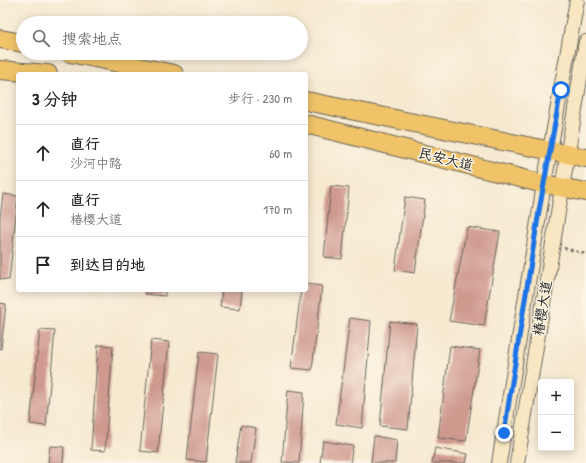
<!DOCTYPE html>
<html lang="zh">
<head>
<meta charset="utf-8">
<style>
  :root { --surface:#fff; --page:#f6f6f6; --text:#222; --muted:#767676; --line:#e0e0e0 }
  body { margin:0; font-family:"Patrick Hand","LXGW WenKai TC",sans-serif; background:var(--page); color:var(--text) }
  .controls { position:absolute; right:12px; bottom:12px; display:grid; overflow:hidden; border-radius:4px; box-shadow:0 2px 10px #0003 }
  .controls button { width:36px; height:36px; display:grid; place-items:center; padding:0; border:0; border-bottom:1px solid var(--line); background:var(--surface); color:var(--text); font:20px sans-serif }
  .stop { position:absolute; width:12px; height:12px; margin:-9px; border:3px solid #1a73e8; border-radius:50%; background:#fff }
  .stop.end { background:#1a73e8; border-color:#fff; box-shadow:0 1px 4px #0008 }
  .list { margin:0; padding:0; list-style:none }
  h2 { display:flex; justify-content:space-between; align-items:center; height:52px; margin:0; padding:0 16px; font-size:17px }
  h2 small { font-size:13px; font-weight:400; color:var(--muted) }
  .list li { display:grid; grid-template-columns:26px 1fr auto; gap:12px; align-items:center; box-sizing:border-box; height:56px; padding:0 16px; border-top:1px solid var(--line) }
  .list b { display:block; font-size:15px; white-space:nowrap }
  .list p { margin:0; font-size:13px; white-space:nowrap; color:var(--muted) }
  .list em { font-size:13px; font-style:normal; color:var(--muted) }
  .icon { flex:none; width:22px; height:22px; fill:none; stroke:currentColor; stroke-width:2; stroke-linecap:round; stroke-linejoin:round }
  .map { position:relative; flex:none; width:586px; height:463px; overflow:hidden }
  .search { position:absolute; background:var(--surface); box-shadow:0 2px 10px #0003; left:16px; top:16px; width:292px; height:44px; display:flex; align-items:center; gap:10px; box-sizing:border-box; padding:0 14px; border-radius:22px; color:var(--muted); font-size:15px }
  .panel { position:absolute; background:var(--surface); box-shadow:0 2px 10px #0003; left:16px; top:72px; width:292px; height:220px; border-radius:4px }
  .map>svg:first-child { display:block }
  .building { fill:#cf998e }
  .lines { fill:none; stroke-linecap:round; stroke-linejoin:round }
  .secondary-casing { stroke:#68645b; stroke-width:16 }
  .highway-casing { stroke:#68645b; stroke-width:20 }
  .path { stroke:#68645b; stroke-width:2; stroke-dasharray:3 3; stroke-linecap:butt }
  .secondary { stroke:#f9e7c3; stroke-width:14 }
  .highway { stroke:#f0c369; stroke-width:18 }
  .route { stroke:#1a73e8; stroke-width:5 }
  .labels { text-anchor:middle; stroke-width:3; stroke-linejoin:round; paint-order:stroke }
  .street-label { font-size:14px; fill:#1c1c1c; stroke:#fcf5e5 }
</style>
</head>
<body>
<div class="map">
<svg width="586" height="463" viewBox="0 0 586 463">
  <rect width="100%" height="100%" fill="#fcf5e5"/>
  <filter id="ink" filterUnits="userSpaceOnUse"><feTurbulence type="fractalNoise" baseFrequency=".025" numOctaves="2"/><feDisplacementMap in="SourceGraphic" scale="8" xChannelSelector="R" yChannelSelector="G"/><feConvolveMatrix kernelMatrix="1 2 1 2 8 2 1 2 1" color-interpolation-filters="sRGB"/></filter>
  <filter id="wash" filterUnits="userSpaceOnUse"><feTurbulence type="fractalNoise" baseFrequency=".012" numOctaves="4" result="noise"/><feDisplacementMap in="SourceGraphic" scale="16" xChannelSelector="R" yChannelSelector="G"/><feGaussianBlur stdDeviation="0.9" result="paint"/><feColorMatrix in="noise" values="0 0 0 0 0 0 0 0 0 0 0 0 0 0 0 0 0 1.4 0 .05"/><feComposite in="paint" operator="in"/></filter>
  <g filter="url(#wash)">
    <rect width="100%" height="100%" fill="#f6e9d0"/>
    <g id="blocks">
      <g class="building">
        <path d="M 331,186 L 349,188 L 342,259 L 324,257 Z"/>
        <path d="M 3,194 L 18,196 L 9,280 L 0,279 L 0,218 Z"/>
        <path d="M 405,197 L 425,200 L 415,273 L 395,270 Z"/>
        <path d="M 467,227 L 500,232 L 484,326 L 449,321 Z"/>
        <path d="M 306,284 L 322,286 L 312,370 L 291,368 L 301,290 L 306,290 Z"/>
        <path d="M 146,290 L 165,290 L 165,296 L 145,294 Z"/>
        <path d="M 222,290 L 242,290 L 240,309 L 220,307 Z"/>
        <path d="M 0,303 L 6,304 L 1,349 L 0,349 Z"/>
        <path d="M 350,318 L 371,321 L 362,428 L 336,424 Z"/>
        <path d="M 390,321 L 417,324 L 408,429 L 380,426 Z"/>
        <path d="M 40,330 L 55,331 L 46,426 L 30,424 Z"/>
        <path d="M 151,340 L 169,342 L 158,453 L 140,451 Z"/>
        <path d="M 98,345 L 113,346 L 105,451 L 91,450 Z"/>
        <path d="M 450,346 L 480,350 L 466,441 L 438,438 Z"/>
        <path d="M 199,352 L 218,354 L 206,462 L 187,460 Z"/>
        <path d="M 288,390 L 304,392 L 299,463 L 282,462 Z"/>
        <path d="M 241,425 L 256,428 L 251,463 L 235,463 Z"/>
        <path d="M 374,436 L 397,440 L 395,463 L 371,463 Z"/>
        <path d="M 323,441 L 353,446 L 350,463 L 320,463 Z"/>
        <path d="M 50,446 L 64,447 L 63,463 L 48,463 Z"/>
        <path d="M 435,448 L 468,454 L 466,463 L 432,463 Z"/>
      </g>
    </g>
  </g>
  <g filter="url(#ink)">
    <use href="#blocks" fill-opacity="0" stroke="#68645b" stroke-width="1"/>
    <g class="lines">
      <defs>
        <g id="secondary">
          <path d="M 499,463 L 544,184 L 577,0"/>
          <path d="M 517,463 L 586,42"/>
        </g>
        <g id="highway">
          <path d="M 0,39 L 23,43"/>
          <path d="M 70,53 L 174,74"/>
          <path d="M 0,70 L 48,74"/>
          <path d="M 306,101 L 586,158"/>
          <path d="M 306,124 L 544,184 L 586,192"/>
        </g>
      </defs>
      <use href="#secondary" class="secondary-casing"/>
      <use href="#highway" class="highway-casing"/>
      <path class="path" d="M 564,248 L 586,254"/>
      <use href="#secondary" class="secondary"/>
      <use href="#highway" class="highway"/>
    </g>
  </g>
  <g class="lines" filter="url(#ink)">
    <path class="route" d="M 504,433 L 539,211 L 561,90"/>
  </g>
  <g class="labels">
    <g class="street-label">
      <text transform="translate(446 159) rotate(14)" y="5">民安大道</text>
      <text transform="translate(542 308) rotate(-81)" y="5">椿樱大道</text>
    </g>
  </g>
</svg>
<div class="controls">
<button>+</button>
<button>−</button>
</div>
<div class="stop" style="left:561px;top:90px"></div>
<div class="stop end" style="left:504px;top:433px"></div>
<div class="search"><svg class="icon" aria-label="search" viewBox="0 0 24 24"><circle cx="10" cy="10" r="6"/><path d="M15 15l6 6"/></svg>搜索地点</div>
<section class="panel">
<h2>3 分钟<small>步行 · 230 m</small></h2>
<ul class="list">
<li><svg class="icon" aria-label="ahead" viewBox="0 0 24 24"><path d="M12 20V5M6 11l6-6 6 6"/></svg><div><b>直行</b><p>沙河中路</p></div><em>60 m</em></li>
<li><svg class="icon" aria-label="ahead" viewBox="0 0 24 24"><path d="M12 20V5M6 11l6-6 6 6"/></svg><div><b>直行</b><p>椿樱大道</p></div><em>170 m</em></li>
<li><svg class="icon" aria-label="arrive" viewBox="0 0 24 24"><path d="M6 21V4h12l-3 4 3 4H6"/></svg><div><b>到达目的地</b></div></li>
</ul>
</section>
</div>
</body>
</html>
